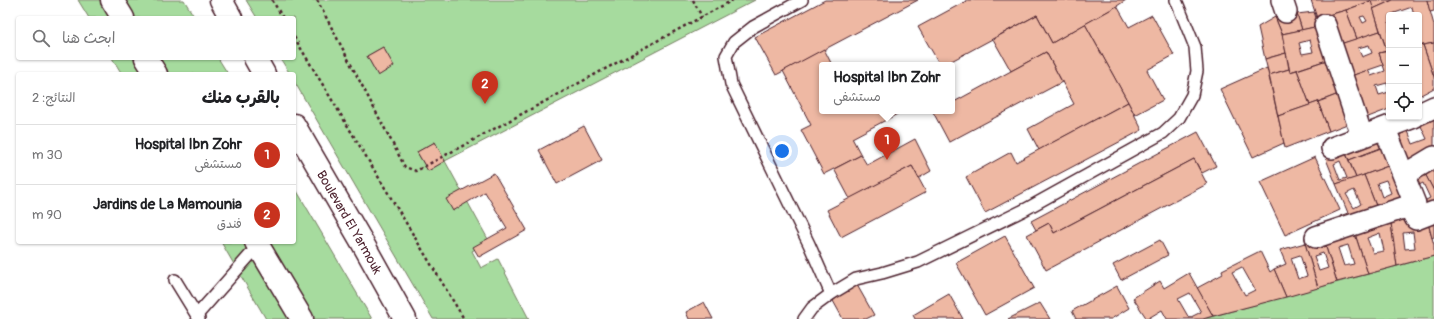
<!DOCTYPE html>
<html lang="ar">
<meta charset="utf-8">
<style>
:root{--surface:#fff;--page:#f2f2f2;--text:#202124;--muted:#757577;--line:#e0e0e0;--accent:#c8321e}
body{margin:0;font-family:Pangolin,"Playpen Sans Arabic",sans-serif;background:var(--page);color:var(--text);direction:rtl}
.controls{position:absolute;right:12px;top:12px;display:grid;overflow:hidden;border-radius:4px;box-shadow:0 1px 3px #0004}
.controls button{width:36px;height:36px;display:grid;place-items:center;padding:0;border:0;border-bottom:1px solid var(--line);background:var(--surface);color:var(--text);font:20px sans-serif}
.you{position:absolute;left:782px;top:151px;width:14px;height:14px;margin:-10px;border:3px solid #fff;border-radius:50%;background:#1a73e8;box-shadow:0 0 0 6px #1a73e833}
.badge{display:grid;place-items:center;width:26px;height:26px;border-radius:50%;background:var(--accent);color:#fff;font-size:13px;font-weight:700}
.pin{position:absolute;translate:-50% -33px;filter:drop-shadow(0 1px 2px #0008)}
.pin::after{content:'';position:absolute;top:21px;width:14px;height:12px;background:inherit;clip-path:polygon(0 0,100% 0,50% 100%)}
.popup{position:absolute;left:819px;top:62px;width:136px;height:52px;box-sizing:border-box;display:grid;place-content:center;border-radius:4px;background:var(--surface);filter:drop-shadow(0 1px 3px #0005);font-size:13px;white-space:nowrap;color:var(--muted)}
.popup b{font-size:15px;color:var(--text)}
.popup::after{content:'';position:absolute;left:50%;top:100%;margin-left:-8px;border:8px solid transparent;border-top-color:var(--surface)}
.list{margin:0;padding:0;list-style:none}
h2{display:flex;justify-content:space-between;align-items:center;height:52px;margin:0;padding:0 16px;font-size:17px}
h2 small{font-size:13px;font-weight:400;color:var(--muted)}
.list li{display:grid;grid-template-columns:26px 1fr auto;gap:12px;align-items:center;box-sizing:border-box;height:60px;padding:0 16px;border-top:1px solid var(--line)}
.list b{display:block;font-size:15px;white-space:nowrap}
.list p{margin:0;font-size:13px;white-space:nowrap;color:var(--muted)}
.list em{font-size:13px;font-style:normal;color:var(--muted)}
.icon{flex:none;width:22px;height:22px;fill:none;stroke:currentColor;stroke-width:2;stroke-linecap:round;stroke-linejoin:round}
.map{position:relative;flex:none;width:1434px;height:319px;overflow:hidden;direction:ltr}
.search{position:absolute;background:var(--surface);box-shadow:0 1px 3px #0004;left:16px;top:16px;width:280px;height:44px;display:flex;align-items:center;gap:10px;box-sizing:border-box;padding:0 14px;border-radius:4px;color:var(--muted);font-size:15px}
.panel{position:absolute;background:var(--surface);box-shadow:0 1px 3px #0004;left:16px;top:72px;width:280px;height:172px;border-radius:4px;direction:rtl}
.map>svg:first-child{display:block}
.green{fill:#a6db9e;stroke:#787d64;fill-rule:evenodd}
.building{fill:#eeb8a3;stroke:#4a1f2b;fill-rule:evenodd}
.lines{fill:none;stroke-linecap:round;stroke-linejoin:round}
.service-casing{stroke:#4a1f2b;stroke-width:14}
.minor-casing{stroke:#4a1f2b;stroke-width:24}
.secondary-casing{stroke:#4a1f2b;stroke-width:25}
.path{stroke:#4a1f2b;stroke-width:2.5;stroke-dasharray:3 3;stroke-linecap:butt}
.service{stroke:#fff;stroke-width:11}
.minor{stroke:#fff;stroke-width:21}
.secondary{stroke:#fff;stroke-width:22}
.labels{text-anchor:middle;stroke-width:4;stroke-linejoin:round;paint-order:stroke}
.street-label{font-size:13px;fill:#4a1f2b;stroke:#fff}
</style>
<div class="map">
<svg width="1434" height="319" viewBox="0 0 1434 319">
<rect width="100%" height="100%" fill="#fff"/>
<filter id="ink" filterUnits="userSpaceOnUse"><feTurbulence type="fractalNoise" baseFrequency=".025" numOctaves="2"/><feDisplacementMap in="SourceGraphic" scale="8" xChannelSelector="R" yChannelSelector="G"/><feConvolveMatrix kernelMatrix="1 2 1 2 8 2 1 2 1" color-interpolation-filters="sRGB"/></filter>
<g filter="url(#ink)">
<g class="green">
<polygon points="78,0 184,0 195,18 89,18"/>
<path d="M246 0H755L445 161 489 241 472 251 481 268 498 259 529 319H433L294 81V74H290L280 58H294V18H257ZM383 47 393 66 378 75 367 56ZM435 142 445 161 428 171 417 152Z"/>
<polygon points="112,58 218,58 228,74 122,74"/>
<polygon points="294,186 372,319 266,319 221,242 294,242"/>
<polygon points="1434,256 1434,319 1203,319"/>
</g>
<g class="building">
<polygon points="825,0 918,0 776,75 755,37"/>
<polygon points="968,0 1126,0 1117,6 1052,43 1037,15 944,65 940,65 918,27"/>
<polygon points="1311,0 1370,0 1371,1 1346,10 1317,18"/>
<polygon points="1370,0 1393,0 1373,9"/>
<polygon points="1393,0 1427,0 1434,25 1434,43 1419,46 1419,15 1414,15 1412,7 1389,15 1389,51 1387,51 1373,9"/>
<polygon points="1427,0 1434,0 1434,11 1430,12"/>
<path d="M1371 1 1380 31 1357 39 1346 10ZM1364 16 1367 21 1363 23 1360 17Z"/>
<polygon points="1117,6 1129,27 1152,15 1174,55 1147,70 1163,100 1135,115 1085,24"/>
<polygon points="1346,10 1357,39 1337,45 1325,16"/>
<polygon points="1314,12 1319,26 1302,30 1297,14"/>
<polygon points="1297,14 1302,30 1282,34 1275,17"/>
<polygon points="1037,15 1052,43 1085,24 1128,102 1039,150 1028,129 1074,104 1046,52 1011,71 993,39"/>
<polygon points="1275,17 1282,34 1286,53 1265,59 1258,27"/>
<path d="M1319 26 1330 59 1290 72 1282 34ZM1310 40 1313 52 1302 54 1299 43Z"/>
<path d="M1380 31 1387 51 1379 53 1383 65 1348 77 1337 45ZM1369 45 1372 53 1362 57 1358 48Z"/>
<polygon points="1434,43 1434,77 1423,45"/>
<polygon points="1423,45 1434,77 1434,88 1419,96 1419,46"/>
<polygon points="383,47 394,66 378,76 367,56"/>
<polygon points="824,49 832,65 822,65 822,111 901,112 852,138 861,155 824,174 801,130 811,125 783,71"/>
<polygon points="1389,51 1389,89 1387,83 1376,86 1379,95 1389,92 1389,109 1363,119 1348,77 1368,70 1371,76 1385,71 1379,53"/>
<polygon points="1046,52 1062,82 949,142 933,112 936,111 952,111 952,103"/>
<polygon points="1286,53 1289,69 1269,75 1265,59"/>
<polygon points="1330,59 1344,92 1310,105 1297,70"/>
<polygon points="1267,68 1284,143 1253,157 1220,89"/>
<polygon points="1289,69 1290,72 1297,70 1310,105 1278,116 1269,75"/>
<polygon points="1344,92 1355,121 1329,131 1318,102"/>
<polygon points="1128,102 1142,130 985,213 966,177 1011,152 1016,162"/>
<polygon points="1318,102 1329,131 1285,148 1278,116"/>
<path d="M1432 115 1434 120V149L1405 171 1396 132ZM1421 126 1427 139 1413 144 1408 131Z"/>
<polygon points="584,126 602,160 557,184 539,150"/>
<polygon points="1198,132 1216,166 1202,173 1194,159 1054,233 1049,223 1036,230 1031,221"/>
<polygon points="1384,136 1389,145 1349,160 1344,149"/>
<polygon points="915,139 931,171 919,178 912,166 850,199 834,169 861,155 867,165"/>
<polygon points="435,142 445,161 428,171 417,152"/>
<polygon points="1389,145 1396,163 1356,178 1349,160"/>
<path d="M1344 149 1356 178 1336 184 1326 159ZM1340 161 1347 178 1340 180 1334 164Z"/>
<polygon points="1315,157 1340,210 1285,235 1260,182"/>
<polygon points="1194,159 1207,184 1046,270 1027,235 1049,223 1054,233"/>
<polygon points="1434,160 1434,191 1422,168"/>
<path d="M1396 163 1411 201 1378 211 1364 175ZM1386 180 1391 193 1382 197 1377 183Z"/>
<polygon points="912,166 926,192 841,237 827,210"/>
<path d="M1422 168 1434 191V209L1417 216 1407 178ZM1423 183 1430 198 1422 202 1415 187Z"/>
<polygon points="494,173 527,230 479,257 473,247 507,228 485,192 453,211 446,199"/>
<path d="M1364 175 1378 211 1343 222 1340 216 1348 213 1336 184ZM1354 190 1361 204 1354 208 1346 194Z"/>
<path d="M1390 216 1397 266 1368 274 1353 228ZM1380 233 1384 251 1373 253 1367 238Z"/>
<path d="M1390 216 1427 219 1434 245V256L1397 266ZM1413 232 1415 248 1405 249 1403 233Z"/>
<polygon points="1434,217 1434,237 1432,238 1427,219"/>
<path d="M1353 228 1368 274 1337 282 1323 238ZM1348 245 1354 264 1344 266 1338 248Z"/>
<polygon points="1005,236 1034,288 985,315 956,263"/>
<path d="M1323 238 1337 282 1318 288 1305 243ZM1323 253 1328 268 1319 271 1314 256Z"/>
<polygon points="1160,240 1168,255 1121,280 1113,265"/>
<path d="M1305 243 1318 288 1286 297 1274 269 1286 264 1280 250ZM1300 255 1307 276 1298 279 1291 258Z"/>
<path d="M1260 251 1270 272 1274 269 1286 297 1213 316 1197 288 1223 274 1222 270ZM1242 267 1255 290 1245 295 1232 272Z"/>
<path d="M1189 273 1213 316 1203 319H1167L1162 310 1147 319 1133 298 1160 281 1164 288ZM1190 293 1201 312 1189 318 1178 299Z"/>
<polygon points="857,285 874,315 866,319 843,319 832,299"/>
<polygon points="1117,286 1129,308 1111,319 1076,319 1072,311"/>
<polygon points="949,294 963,319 915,319 913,315"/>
<polygon points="704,302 713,319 689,319 686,312"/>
<polygon points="1040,303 1050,319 1008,319"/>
</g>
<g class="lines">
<g class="service-casing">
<g id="service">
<polyline points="802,0 753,27 734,42 726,56 731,84 809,244 831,294"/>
<polyline points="175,280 199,319"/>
<polyline points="197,315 258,246"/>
<polyline points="804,319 812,308 831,294 856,279 882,273 918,262 1026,209 1163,133 1179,118 1192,95 1197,71 1195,47 1176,0"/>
</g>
</g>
<g class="minor-casing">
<g id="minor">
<polyline points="1282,0 1286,12"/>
<polyline points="1325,25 1362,136"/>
<polyline points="1419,114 1434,107"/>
<polyline points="1332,148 1414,117"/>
<polyline points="1404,175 1434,157"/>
<polyline points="1409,206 1416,219 1434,212"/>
<polyline points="1316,237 1415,204 1385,129"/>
</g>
</g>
<g class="secondary-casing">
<g id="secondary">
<polyline points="112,0 123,18"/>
<polyline points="221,0 231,18"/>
<polyline points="146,58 156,74"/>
<polyline points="255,58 264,74"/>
<path id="s1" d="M294 125 362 242 405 319"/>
<polyline points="256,242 302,319"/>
</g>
</g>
<g class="path">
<polyline points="272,0 283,18"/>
<polyline points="317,0 405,167 416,171 733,0"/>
<polyline points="693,0 702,17"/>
<polyline points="294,37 464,319"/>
</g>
<use href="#service" class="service"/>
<use href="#minor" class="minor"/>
<use href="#secondary" class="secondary"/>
</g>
</g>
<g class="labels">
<g class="street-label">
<text dy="5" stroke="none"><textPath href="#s1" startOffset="112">Boulevard El Yarmouk</textPath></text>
</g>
</g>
</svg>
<div class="controls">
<button>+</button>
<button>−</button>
<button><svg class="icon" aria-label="locate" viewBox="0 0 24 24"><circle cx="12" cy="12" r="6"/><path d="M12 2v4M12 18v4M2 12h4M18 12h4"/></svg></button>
</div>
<div class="you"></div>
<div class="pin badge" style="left:887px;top:160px">1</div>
<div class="popup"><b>Hospital Ibn Zohr</b>مستشفى</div>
<div class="pin badge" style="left:485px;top:104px">2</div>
<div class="search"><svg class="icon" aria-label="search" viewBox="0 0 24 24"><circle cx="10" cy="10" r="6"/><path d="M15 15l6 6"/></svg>ابحث هنا</div>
<section class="panel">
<h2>بالقرب منك<small>النتائج: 2</small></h2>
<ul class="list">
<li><span class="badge">1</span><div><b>Hospital Ibn Zohr</b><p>مستشفى</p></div><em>30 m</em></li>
<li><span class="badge">2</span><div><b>Jardins de La Mamounia</b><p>فندق</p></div><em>90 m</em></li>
</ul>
</section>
</div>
